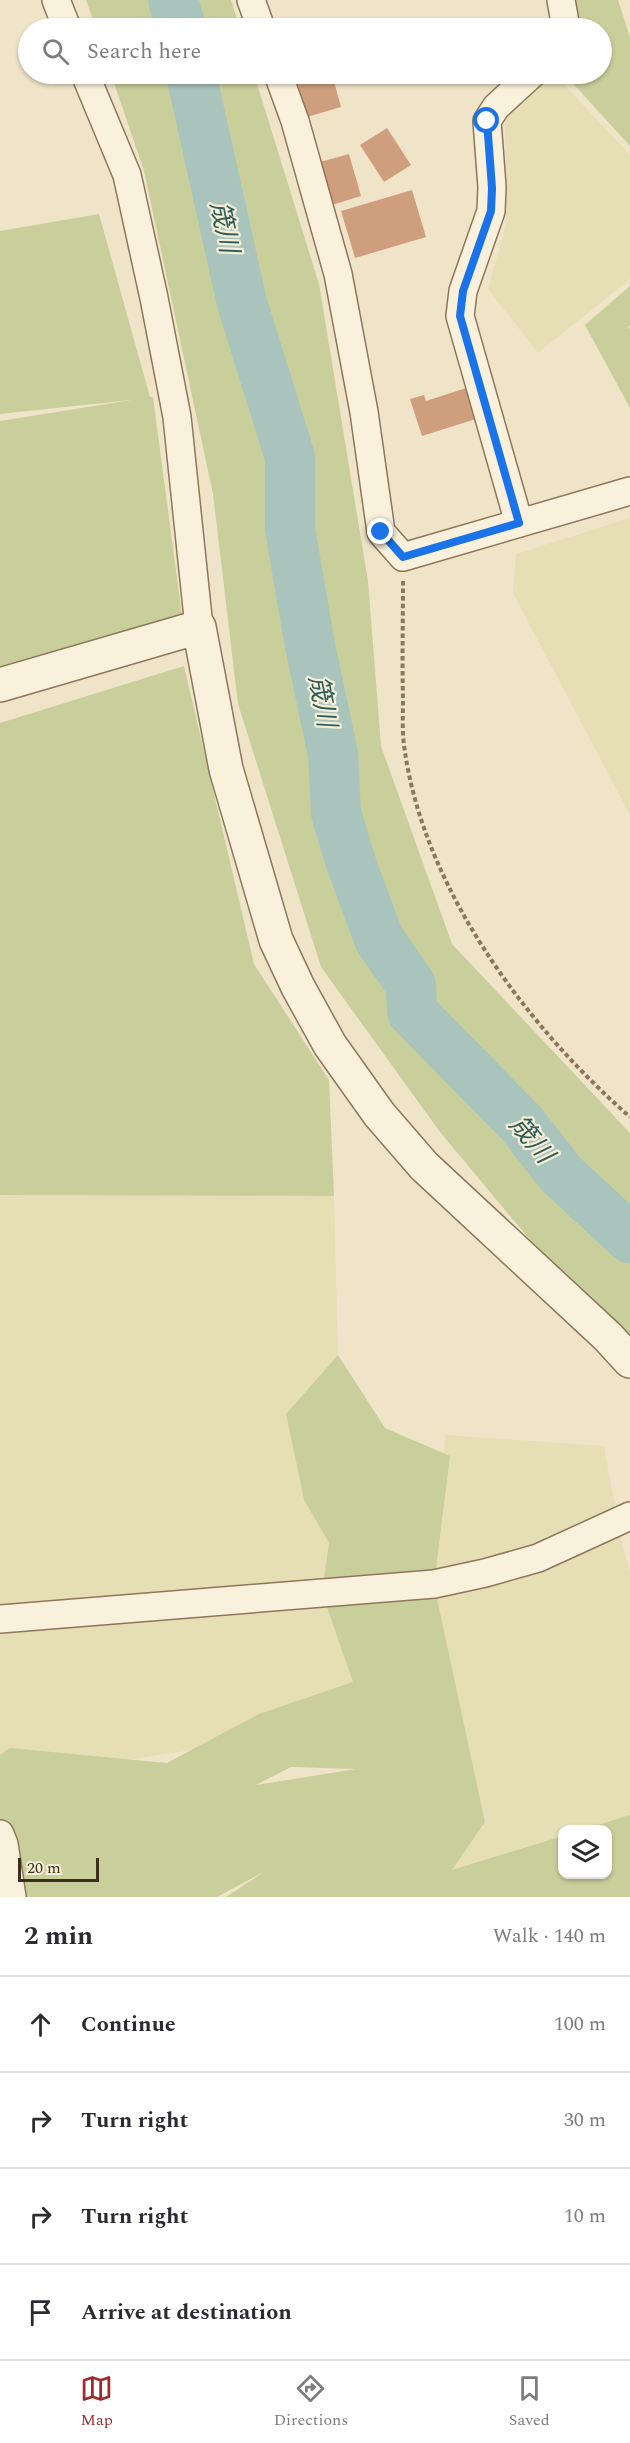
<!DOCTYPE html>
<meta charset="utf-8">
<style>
:root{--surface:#fff;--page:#f7f7f7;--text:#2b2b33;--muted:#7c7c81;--line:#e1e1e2;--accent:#9e2a2b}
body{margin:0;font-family:Spectral,"Noto Sans JP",serif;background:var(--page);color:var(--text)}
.controls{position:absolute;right:18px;bottom:18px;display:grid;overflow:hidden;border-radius:12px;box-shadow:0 2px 4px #0004}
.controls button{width:54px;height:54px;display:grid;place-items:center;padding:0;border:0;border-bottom:2px solid var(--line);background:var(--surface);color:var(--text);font:30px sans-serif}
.scale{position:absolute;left:18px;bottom:15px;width:81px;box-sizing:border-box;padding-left:6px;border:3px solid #3d2e20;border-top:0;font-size:16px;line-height:21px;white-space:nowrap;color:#3d2e20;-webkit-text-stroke:4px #f7eed8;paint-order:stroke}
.stop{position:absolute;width:18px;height:18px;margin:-14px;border:4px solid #1a73e8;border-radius:50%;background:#fff}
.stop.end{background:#1a73e8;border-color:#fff;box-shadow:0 2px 6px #0008}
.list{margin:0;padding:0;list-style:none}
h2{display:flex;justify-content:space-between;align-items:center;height:78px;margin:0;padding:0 24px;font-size:26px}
h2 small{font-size:20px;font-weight:400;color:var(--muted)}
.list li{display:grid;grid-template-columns:39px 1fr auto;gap:18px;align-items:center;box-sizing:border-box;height:96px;padding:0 24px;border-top:2px solid var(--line)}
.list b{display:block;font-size:22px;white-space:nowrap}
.list em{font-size:20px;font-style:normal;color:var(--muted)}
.icon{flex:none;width:33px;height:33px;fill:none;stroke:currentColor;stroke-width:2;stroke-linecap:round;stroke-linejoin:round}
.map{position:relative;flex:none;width:630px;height:1897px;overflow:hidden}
.search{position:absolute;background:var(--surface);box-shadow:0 2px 4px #0004;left:18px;right:18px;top:18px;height:66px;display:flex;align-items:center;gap:15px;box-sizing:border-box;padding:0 21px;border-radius:33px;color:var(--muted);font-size:22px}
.sheet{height:462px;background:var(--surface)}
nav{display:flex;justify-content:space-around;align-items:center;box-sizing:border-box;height:84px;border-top:2px solid var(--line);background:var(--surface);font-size:16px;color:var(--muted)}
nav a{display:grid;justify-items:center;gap:3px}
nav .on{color:var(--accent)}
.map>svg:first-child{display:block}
.farmland{fill:#e6deb5}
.green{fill:#c9cf9b;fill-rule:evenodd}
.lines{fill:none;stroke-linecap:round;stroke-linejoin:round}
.river{stroke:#a9c4bc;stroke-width:50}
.building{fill:#cf9f7d}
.minor-casing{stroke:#8d765c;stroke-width:30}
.tertiary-casing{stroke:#8d765c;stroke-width:36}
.path{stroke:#8d765c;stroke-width:4;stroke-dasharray:4.5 3;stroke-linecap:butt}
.minor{stroke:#faf1dc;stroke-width:27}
.tertiary{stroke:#faf1dc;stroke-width:33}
.route{stroke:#1a73e8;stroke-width:8}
.labels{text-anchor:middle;stroke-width:4.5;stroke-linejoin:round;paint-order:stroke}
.water-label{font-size:26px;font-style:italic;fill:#2f5d5a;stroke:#f7eed8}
</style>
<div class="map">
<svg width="630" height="1897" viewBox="0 0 630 1897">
<rect width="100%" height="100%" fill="#f0e4c8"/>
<g class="farmland">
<polygon points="554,74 630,155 630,279 538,353 488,289 506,225 505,118"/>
<polygon points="630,518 630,815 513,593 516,554"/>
<polygon points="0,1195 334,1196 338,1355 286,1414 304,1500 329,1543 353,1682 192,1750 0,1779"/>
<polygon points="445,1435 604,1446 622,1545 630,1571 630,1815 584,1829 562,1830 562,1836 451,1870 485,1822 434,1584"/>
</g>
<g class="green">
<polygon points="86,0 231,0 240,28 96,28"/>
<polygon points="550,0 618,0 630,37 630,146 567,77 566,74 602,74 602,28 557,28"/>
<polygon points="111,74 254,74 319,284 368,581 381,746 452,944 630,1133 630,1360 440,1132 321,967 238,704 213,494 144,171"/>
<polygon points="99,214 150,397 153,397 183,623 0,669 0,421 131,400 0,414 0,231"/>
<polygon points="630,286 630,325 628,327 630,329 630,408 585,325"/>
<polygon points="184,666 254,964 329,1080 334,1196 0,1195 0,723"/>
<path d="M338 1355 385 1428 450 1456 434 1584 485 1822 452 1870 562 1836V1874H608V1830L584 1829 630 1815V1897H226L264 1872 217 1897H0V1755L10 1748 167 1763 259 1714 353 1682 322 1593 329 1543 304 1500 286 1414ZM291 1767 355 1769H356L256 1785Z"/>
</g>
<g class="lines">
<g class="river">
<polyline points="173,0 181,28"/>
<polyline points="191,74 242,303 290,457 290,529 310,646 333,754 336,813 350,860 379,939 411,985 412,1012 521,1123 561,1174 630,1238"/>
</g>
</g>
<g class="building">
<polygon points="332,74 341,107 307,117 298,84"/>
<polygon points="387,128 411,165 384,182 360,145"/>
<polygon points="349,154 361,196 332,205 320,162"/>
<polygon points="412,190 426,237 355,258 341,211"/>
<polygon points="469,387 479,418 422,436 410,399 424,395 426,401"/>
</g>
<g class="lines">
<g class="minor-casing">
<g id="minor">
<polyline points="56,0 67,28"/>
<polyline points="251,0 261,28"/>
<polyline points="561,0 566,28"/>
<polyline points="85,74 127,175 154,298 177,417 199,627"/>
<polyline points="278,74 295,121 338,274 364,412 381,532 403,557 630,491"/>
<polyline points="519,523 460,316 463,291 491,211 492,187 487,121 496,107 532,74"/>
<polyline points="0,1619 434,1584 485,1573 538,1558 630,1516"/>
<polyline points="0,1834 4,1844 12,1897"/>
</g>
</g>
<g class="tertiary-casing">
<polyline id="tertiary" points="0,685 199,627 226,769 276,940 298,987 330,1045 379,1114 424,1166 608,1337 630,1361"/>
</g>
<path class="path" d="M403 581C403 621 402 660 403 699 403 714 402 730 404 745 422 886 525 1025 630 1117"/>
<use href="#minor" class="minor"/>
<use href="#tertiary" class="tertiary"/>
</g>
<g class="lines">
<polyline class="route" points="381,532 403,557 519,523 460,316 463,291 491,211 492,188 487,121"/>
</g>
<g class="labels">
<g class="water-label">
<text transform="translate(225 227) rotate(78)" y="9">筬川</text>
<text transform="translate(323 701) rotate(79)" y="9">筬川</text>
<text transform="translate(532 1139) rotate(50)" y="9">筬川</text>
</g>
</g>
</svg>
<div class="controls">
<button><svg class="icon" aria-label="layers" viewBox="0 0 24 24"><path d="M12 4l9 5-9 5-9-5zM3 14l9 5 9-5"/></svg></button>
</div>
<div class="scale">20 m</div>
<div class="stop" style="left:487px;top:121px"></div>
<div class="stop end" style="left:381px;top:532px"></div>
<div class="search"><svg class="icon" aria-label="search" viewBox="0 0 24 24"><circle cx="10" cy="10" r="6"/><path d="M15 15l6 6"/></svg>Search here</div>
</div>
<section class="sheet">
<h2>2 min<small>Walk · 140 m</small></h2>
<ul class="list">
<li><svg class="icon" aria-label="ahead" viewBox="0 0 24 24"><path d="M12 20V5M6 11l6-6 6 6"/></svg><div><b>Continue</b></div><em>100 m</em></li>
<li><svg class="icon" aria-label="right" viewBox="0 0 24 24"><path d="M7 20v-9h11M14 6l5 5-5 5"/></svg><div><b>Turn right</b></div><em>30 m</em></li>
<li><svg class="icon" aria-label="right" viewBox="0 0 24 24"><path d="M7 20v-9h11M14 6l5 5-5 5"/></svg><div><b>Turn right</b></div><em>10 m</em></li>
<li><svg class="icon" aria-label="arrive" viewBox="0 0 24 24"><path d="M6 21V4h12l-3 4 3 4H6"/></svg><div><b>Arrive at destination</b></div></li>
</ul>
</section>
<nav>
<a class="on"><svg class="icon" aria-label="map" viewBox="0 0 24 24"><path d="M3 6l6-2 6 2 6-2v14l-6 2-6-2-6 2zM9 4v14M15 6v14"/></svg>Map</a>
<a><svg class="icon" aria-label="directions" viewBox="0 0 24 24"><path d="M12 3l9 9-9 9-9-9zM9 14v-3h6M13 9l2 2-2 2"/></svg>Directions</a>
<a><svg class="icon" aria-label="saved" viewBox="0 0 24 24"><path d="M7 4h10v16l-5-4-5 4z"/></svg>Saved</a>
</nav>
